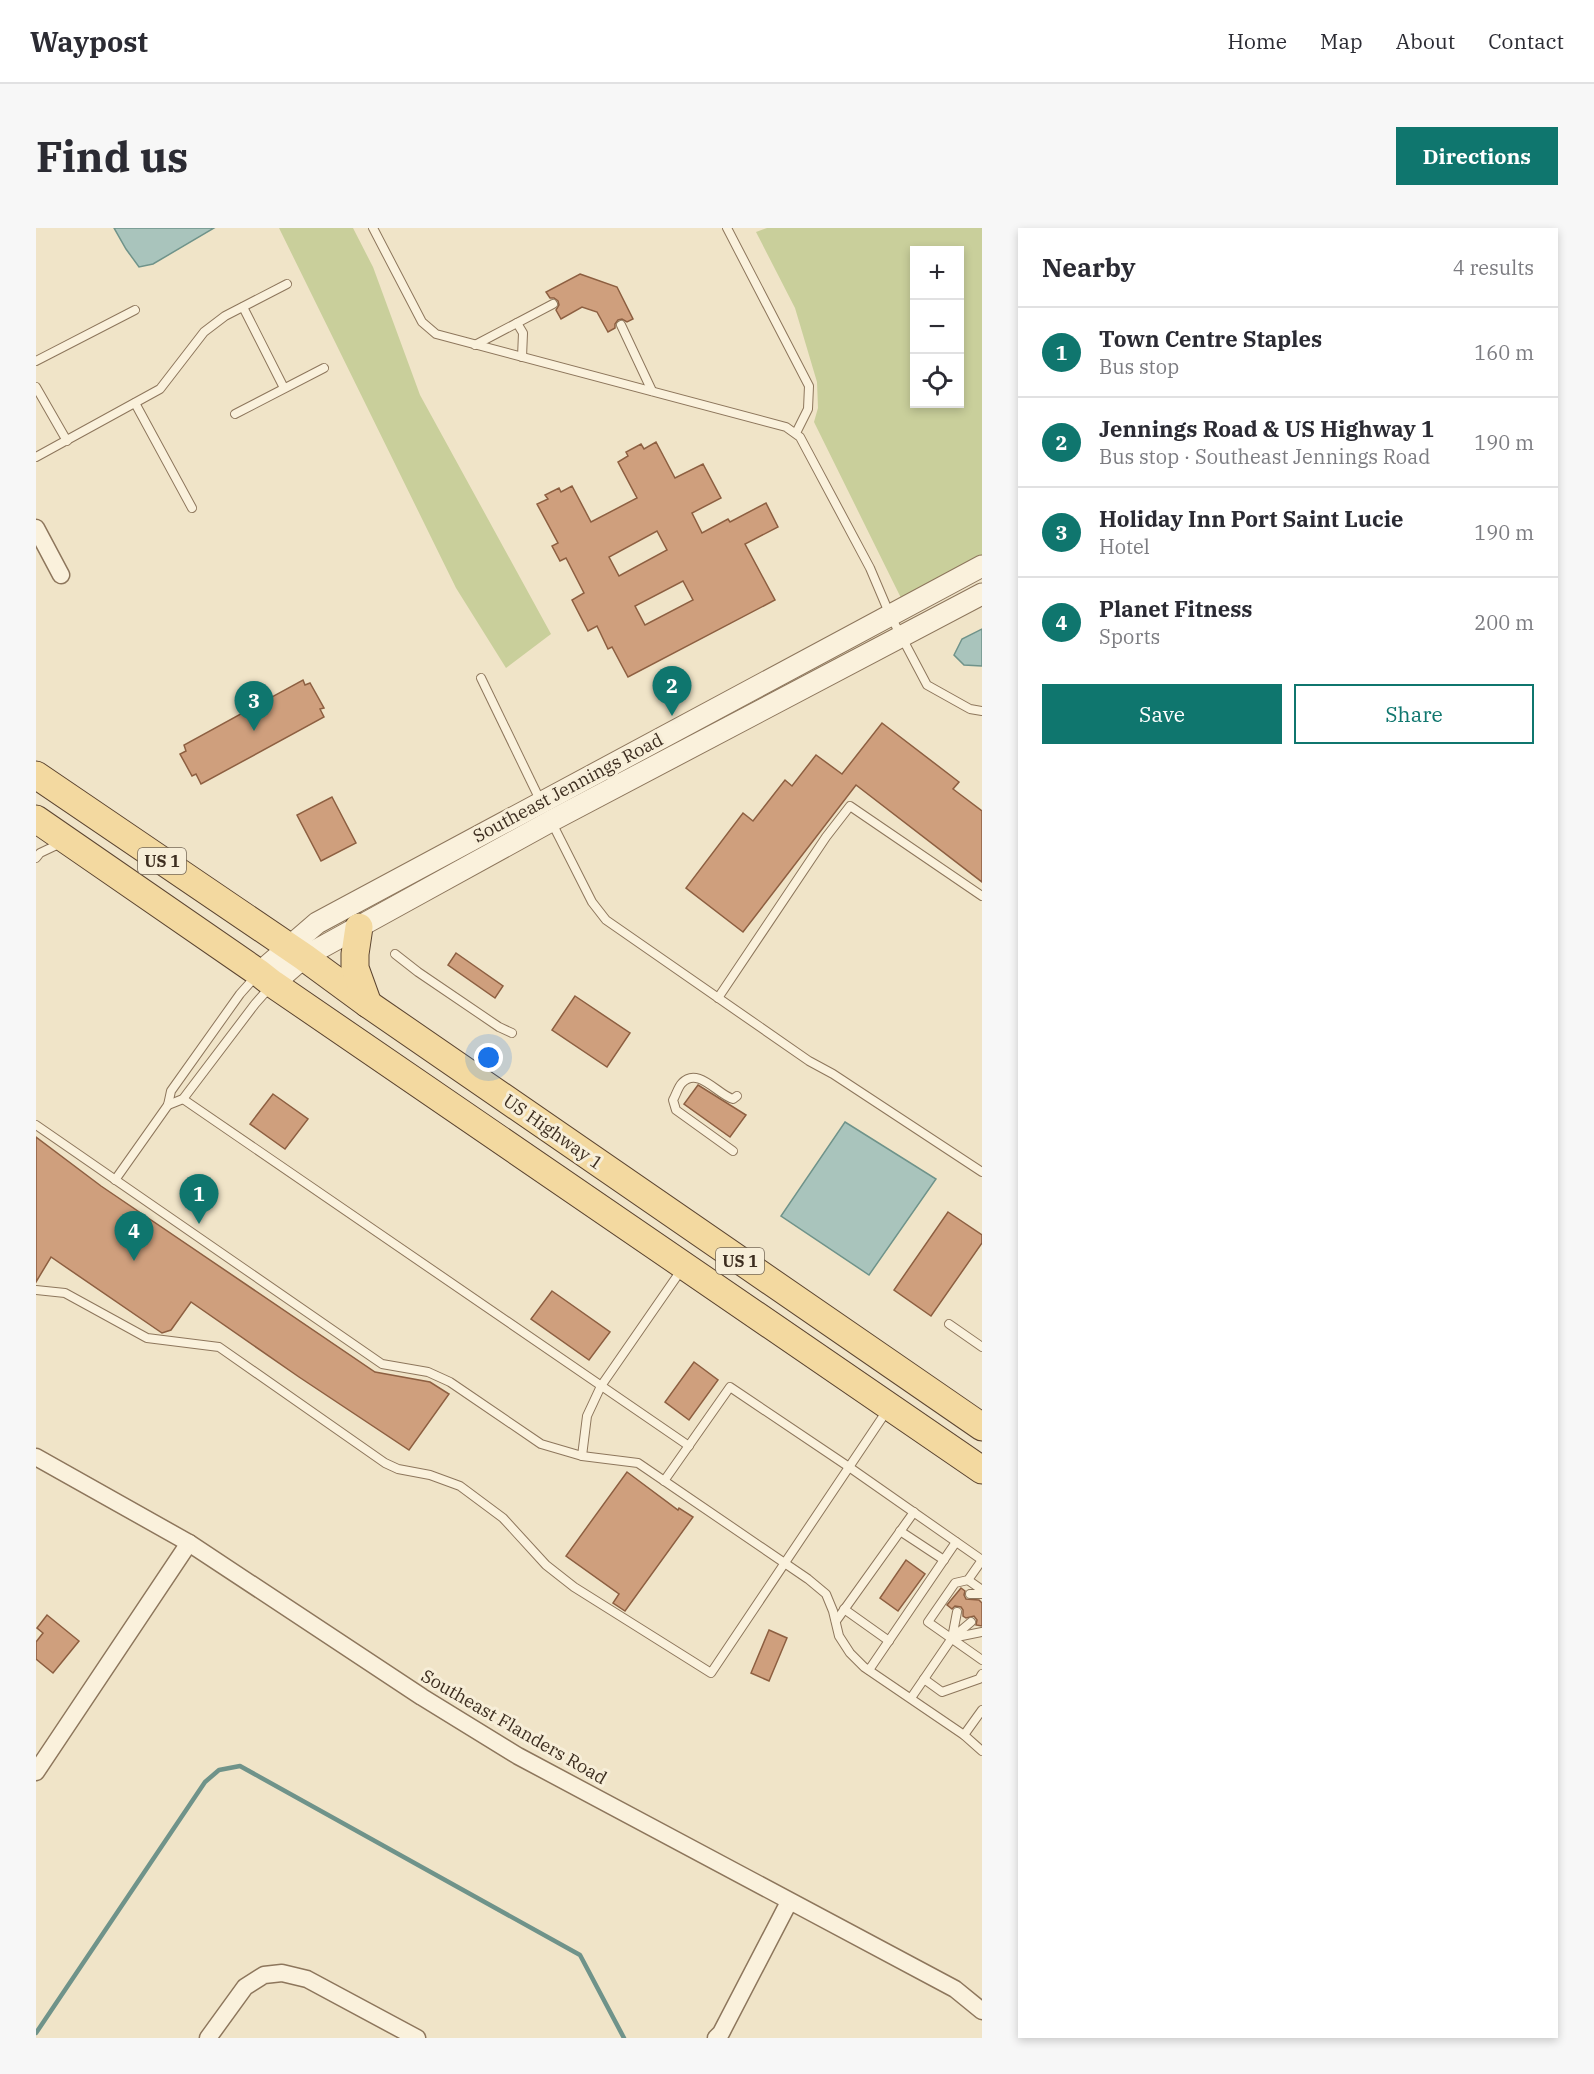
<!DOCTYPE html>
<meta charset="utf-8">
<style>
:root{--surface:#fff;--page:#f7f7f7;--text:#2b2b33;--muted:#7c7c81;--line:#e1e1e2;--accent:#0f766e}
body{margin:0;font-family:"IBM Plex Serif",serif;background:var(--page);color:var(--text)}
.controls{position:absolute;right:18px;top:18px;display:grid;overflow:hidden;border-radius:0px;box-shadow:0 3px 9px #0003}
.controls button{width:54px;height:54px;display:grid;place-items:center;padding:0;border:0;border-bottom:2px solid var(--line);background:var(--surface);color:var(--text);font:30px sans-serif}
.you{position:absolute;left:453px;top:830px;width:21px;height:21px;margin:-15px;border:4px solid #fff;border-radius:50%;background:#1a73e8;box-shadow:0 0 0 9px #1a73e833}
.badge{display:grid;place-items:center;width:39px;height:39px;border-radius:50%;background:var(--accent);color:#fff;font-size:20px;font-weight:700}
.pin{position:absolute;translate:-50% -50px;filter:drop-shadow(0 2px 3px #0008)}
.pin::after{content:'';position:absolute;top:32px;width:21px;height:18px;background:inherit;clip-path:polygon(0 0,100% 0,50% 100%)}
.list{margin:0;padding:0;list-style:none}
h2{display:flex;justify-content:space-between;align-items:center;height:78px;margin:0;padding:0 24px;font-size:26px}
h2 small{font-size:20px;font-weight:400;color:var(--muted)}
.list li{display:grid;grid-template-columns:39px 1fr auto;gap:18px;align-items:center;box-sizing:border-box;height:90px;padding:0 24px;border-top:2px solid var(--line)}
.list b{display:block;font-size:22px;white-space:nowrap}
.list p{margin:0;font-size:20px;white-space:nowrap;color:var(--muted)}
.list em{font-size:20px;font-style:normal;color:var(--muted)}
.actions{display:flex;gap:12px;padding:18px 24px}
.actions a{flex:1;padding:14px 0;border:2px solid var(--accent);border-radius:0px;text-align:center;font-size:21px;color:var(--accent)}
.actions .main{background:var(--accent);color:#fff}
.icon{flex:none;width:33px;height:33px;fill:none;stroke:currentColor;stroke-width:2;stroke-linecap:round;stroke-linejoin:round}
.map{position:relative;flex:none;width:946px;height:1810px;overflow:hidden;border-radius:0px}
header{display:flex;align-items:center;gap:36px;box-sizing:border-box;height:84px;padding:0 30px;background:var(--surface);border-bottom:2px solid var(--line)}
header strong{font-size:28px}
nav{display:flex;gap:33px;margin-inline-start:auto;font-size:21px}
.intro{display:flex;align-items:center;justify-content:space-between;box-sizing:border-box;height:144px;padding:0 36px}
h1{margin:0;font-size:42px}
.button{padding:15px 27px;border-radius:0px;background:var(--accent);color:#fff;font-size:21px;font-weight:700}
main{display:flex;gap:36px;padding:0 36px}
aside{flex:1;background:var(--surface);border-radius:0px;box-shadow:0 3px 9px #0003}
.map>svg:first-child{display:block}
.green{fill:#c9cf9b;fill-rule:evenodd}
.water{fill:#a9c4bc;stroke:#6f938a;stroke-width:1.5}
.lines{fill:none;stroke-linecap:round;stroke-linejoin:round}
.stream{stroke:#6f938a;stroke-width:4.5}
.building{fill:#cf9f7d;stroke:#8d5f41;stroke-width:1.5;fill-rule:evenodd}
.service-casing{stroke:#8d765c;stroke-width:10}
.minor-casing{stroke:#8d765c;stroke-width:19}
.tertiary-casing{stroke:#8d765c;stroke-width:23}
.primary-casing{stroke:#5b4430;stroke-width:29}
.service{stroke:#faf1dc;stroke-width:8}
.minor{stroke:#faf1dc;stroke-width:16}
.tertiary{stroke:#faf1dc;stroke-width:21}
.primary{stroke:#f3d9a0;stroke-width:27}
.labels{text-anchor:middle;stroke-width:6;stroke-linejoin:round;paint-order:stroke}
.shield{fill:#f7eed8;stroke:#756857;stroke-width:1.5}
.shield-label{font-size:16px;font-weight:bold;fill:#3d2e20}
.street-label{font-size:18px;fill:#3d2e20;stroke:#f7eed8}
</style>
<header>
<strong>Waypost</strong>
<nav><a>Home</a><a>Map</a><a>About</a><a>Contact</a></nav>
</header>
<div class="intro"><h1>Find us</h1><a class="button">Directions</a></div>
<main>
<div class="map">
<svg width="946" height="1810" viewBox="0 0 946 1810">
<rect width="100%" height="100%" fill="#f0e4c8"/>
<g class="green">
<polygon points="243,0 317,0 337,39 384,167 515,406 470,440 420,360"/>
<path d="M731 0H946V329L866 372 778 194 782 180 781 154 759 80 720 4ZM879 22H924V176H879Z"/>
</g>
<g class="water">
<polygon points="78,0 178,0 117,36 103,39 90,21"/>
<polygon points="946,401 946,438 928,437 918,427 926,411"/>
<polygon points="809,894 900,951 833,1047 745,988"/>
</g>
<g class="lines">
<polyline class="stream" points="0,1805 169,1554 183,1542 204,1538 544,1727 588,1810"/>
</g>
<g class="building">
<polygon points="544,46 581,59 597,91 591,94 586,91 582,92 579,96 579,100 572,104 561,84 546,79 525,91 520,82 523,77 522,73 518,70 514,70 510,64"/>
<path d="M620 214 639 250 667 236 685 270 656 285 666 305 692 291 694 294 730 275 742 299 709 316 739 372 592 449 576 419 572 421 561 398 552 403 536 372 548 365 530 330 524 333 516 318 522 315 501 276 512 271 509 267 523 260 525 264 536 258 555 294 601 270 582 234 592 228 590 224 605 216 608 221ZM621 303 631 322 583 348 573 329ZM647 353 657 372 609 397 599 378Z"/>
<polygon points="267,452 269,457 274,455 288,480 284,481 288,489 165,556 160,546 156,548 144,526 150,523 148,517"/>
<polygon points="846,495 923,554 917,561 946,583 946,654 820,557 707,704 650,660 707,585 717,593 749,552 756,558 780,527 806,546"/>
<polygon points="296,569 320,615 285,633 261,587"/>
<polygon points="420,725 467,758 459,770 412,737"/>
<polygon points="539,768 594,805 571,839 516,802"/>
<polygon points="662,857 710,887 694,909 648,876"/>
<polygon points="237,866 272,891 249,921 214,896"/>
<polygon points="0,909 65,958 339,1144 394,1154 413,1166 373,1222 263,1149 155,1074 135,1102 126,1105 15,1029 0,1054"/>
<polygon points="912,984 946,1007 946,1015 895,1088 858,1062"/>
<polygon points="516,1063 574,1104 553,1132 495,1091"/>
<polygon points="658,1134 682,1152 653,1192 629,1174"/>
<polygon points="591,1244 642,1282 643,1280 657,1289 589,1383 577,1375 583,1366 530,1328"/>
<polygon points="870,1332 889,1346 862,1383 844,1370"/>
<polygon points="925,1360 929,1363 928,1367 930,1371 943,1372 946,1375 946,1398 940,1397 941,1392 938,1388 930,1390 927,1388 927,1382 925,1379 919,1378 916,1381 911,1377"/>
<polygon points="11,1387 43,1413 17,1445 0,1431 0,1414 7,1405 1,1400"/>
<polygon points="733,1402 751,1410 733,1453 715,1445"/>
</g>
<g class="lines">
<g class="service-casing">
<g id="service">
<polyline points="337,0 386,94 400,106 750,199 764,209 834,340 854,387 891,457 934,481 946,483"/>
<polyline points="691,0 773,158 772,181 760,205"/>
<polyline points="207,79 248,160"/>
<polyline points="481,95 487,105 486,129"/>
<polyline points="585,97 616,163"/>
<polyline points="439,117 517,76"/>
<polyline points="0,133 99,82"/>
<polyline points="0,159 31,213"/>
<polyline points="99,175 156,280"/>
<polyline points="199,186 288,140"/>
<polyline points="0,229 124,161 168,104 189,88 251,56"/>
<polyline points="445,450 505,574"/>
<polyline points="515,593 556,674 570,692 773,833 797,846 946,944"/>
<polyline points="0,630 4,625 25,615"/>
<polyline points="359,726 382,744 463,799 476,805"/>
<polyline points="682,770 790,609 814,578 946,668"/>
<polyline points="147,871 653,1218"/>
<polyline points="132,877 147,871 219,776 234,759"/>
<polyline points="0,897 346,1136 392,1144 414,1154 505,1216 546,1228 602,1235 772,1351 790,1366 797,1383 803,1408 814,1425 828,1439 928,1507 946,1523"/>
<path d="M697 923 640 882 637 872C640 867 642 859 646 855 662 838 682 867 697 871L701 868"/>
<polyline points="79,952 132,877 135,863 204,766 221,747"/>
<polyline points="0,1062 29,1065 111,1110 183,1119 349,1235 362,1241 394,1247 424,1258 467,1290 510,1337 538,1359 675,1445 852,1181"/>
<polyline points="913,1096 946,1119"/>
<polyline points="546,1228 551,1188 565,1158 646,1041"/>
<polyline points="628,1253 694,1159 813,1239 946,1332"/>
<polyline points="864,1303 908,1332"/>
<polyline points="946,1332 932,1352 919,1355 892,1394 946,1432"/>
<polyline points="932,1352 946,1362"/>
<polyline points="934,1366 946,1366"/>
<polyline points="808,1381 853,1413"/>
<polyline points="921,1384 916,1410 935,1394"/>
<polyline points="800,1393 878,1284"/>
<polyline points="833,1442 920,1314"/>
<polyline points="888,1451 906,1464 943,1451 946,1446"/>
<polyline points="875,1470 916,1410 946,1404"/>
<polyline points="928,1507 946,1482"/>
</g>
</g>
<g class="minor-casing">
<g id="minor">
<polyline points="0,300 25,347"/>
<polyline points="0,1229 153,1315 386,1469 482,1528 919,1761 946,1783"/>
<polyline points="0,1544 153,1315"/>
<polyline points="172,1810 209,1759 228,1747 246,1745 271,1751 381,1810"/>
<polyline points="680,1810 685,1805 753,1674"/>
</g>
</g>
<g class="tertiary-casing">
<g id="tertiary">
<polyline points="223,745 281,695 946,338"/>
<polyline points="237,756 268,729 386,664 515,593 946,366"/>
</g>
</g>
<g class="primary-casing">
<g id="primary">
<polyline points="0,547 268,729 332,776 946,1199"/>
<polyline points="0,591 223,745 237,756 946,1242"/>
<polyline points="323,699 319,726 319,740 332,776"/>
</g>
</g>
<use href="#service" class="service"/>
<use href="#minor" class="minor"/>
<use href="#tertiary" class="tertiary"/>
<use href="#primary" class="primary"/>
</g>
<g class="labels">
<g class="shield">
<rect x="102" y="620" width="48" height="26" rx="4.5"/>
<rect x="680" y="1020" width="48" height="26" rx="4.5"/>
</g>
<g class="shield-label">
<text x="126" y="639">US 1</text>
<text x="704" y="1039">US 1</text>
</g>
<g class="street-label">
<text transform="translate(532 560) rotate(-28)" y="6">Southeast Jennings Road</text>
<text transform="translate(517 904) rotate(35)" y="6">US Highway 1</text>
<text transform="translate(478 1499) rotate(30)" y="6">Southeast Flanders Road</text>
</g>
</g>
</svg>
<div class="controls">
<button>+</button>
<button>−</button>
<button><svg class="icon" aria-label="locate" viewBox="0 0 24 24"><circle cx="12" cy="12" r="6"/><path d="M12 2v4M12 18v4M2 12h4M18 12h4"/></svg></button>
</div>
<div class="you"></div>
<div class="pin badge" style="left:163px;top:996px">1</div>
<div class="pin badge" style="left:636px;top:488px">2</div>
<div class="pin badge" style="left:218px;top:503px">3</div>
<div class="pin badge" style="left:98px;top:1033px">4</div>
</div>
<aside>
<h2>Nearby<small>4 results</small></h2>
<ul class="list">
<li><span class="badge">1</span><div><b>Town Centre Staples</b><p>Bus stop</p></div><em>160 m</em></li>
<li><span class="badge">2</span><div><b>Jennings Road &amp; US Highway 1</b><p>Bus stop · Southeast Jennings Road</p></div><em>190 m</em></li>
<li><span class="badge">3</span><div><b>Holiday Inn Port Saint Lucie</b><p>Hotel</p></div><em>190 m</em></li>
<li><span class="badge">4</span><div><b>Planet Fitness</b><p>Sports</p></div><em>200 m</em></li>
</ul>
<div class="actions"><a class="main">Save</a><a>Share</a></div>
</aside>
</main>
